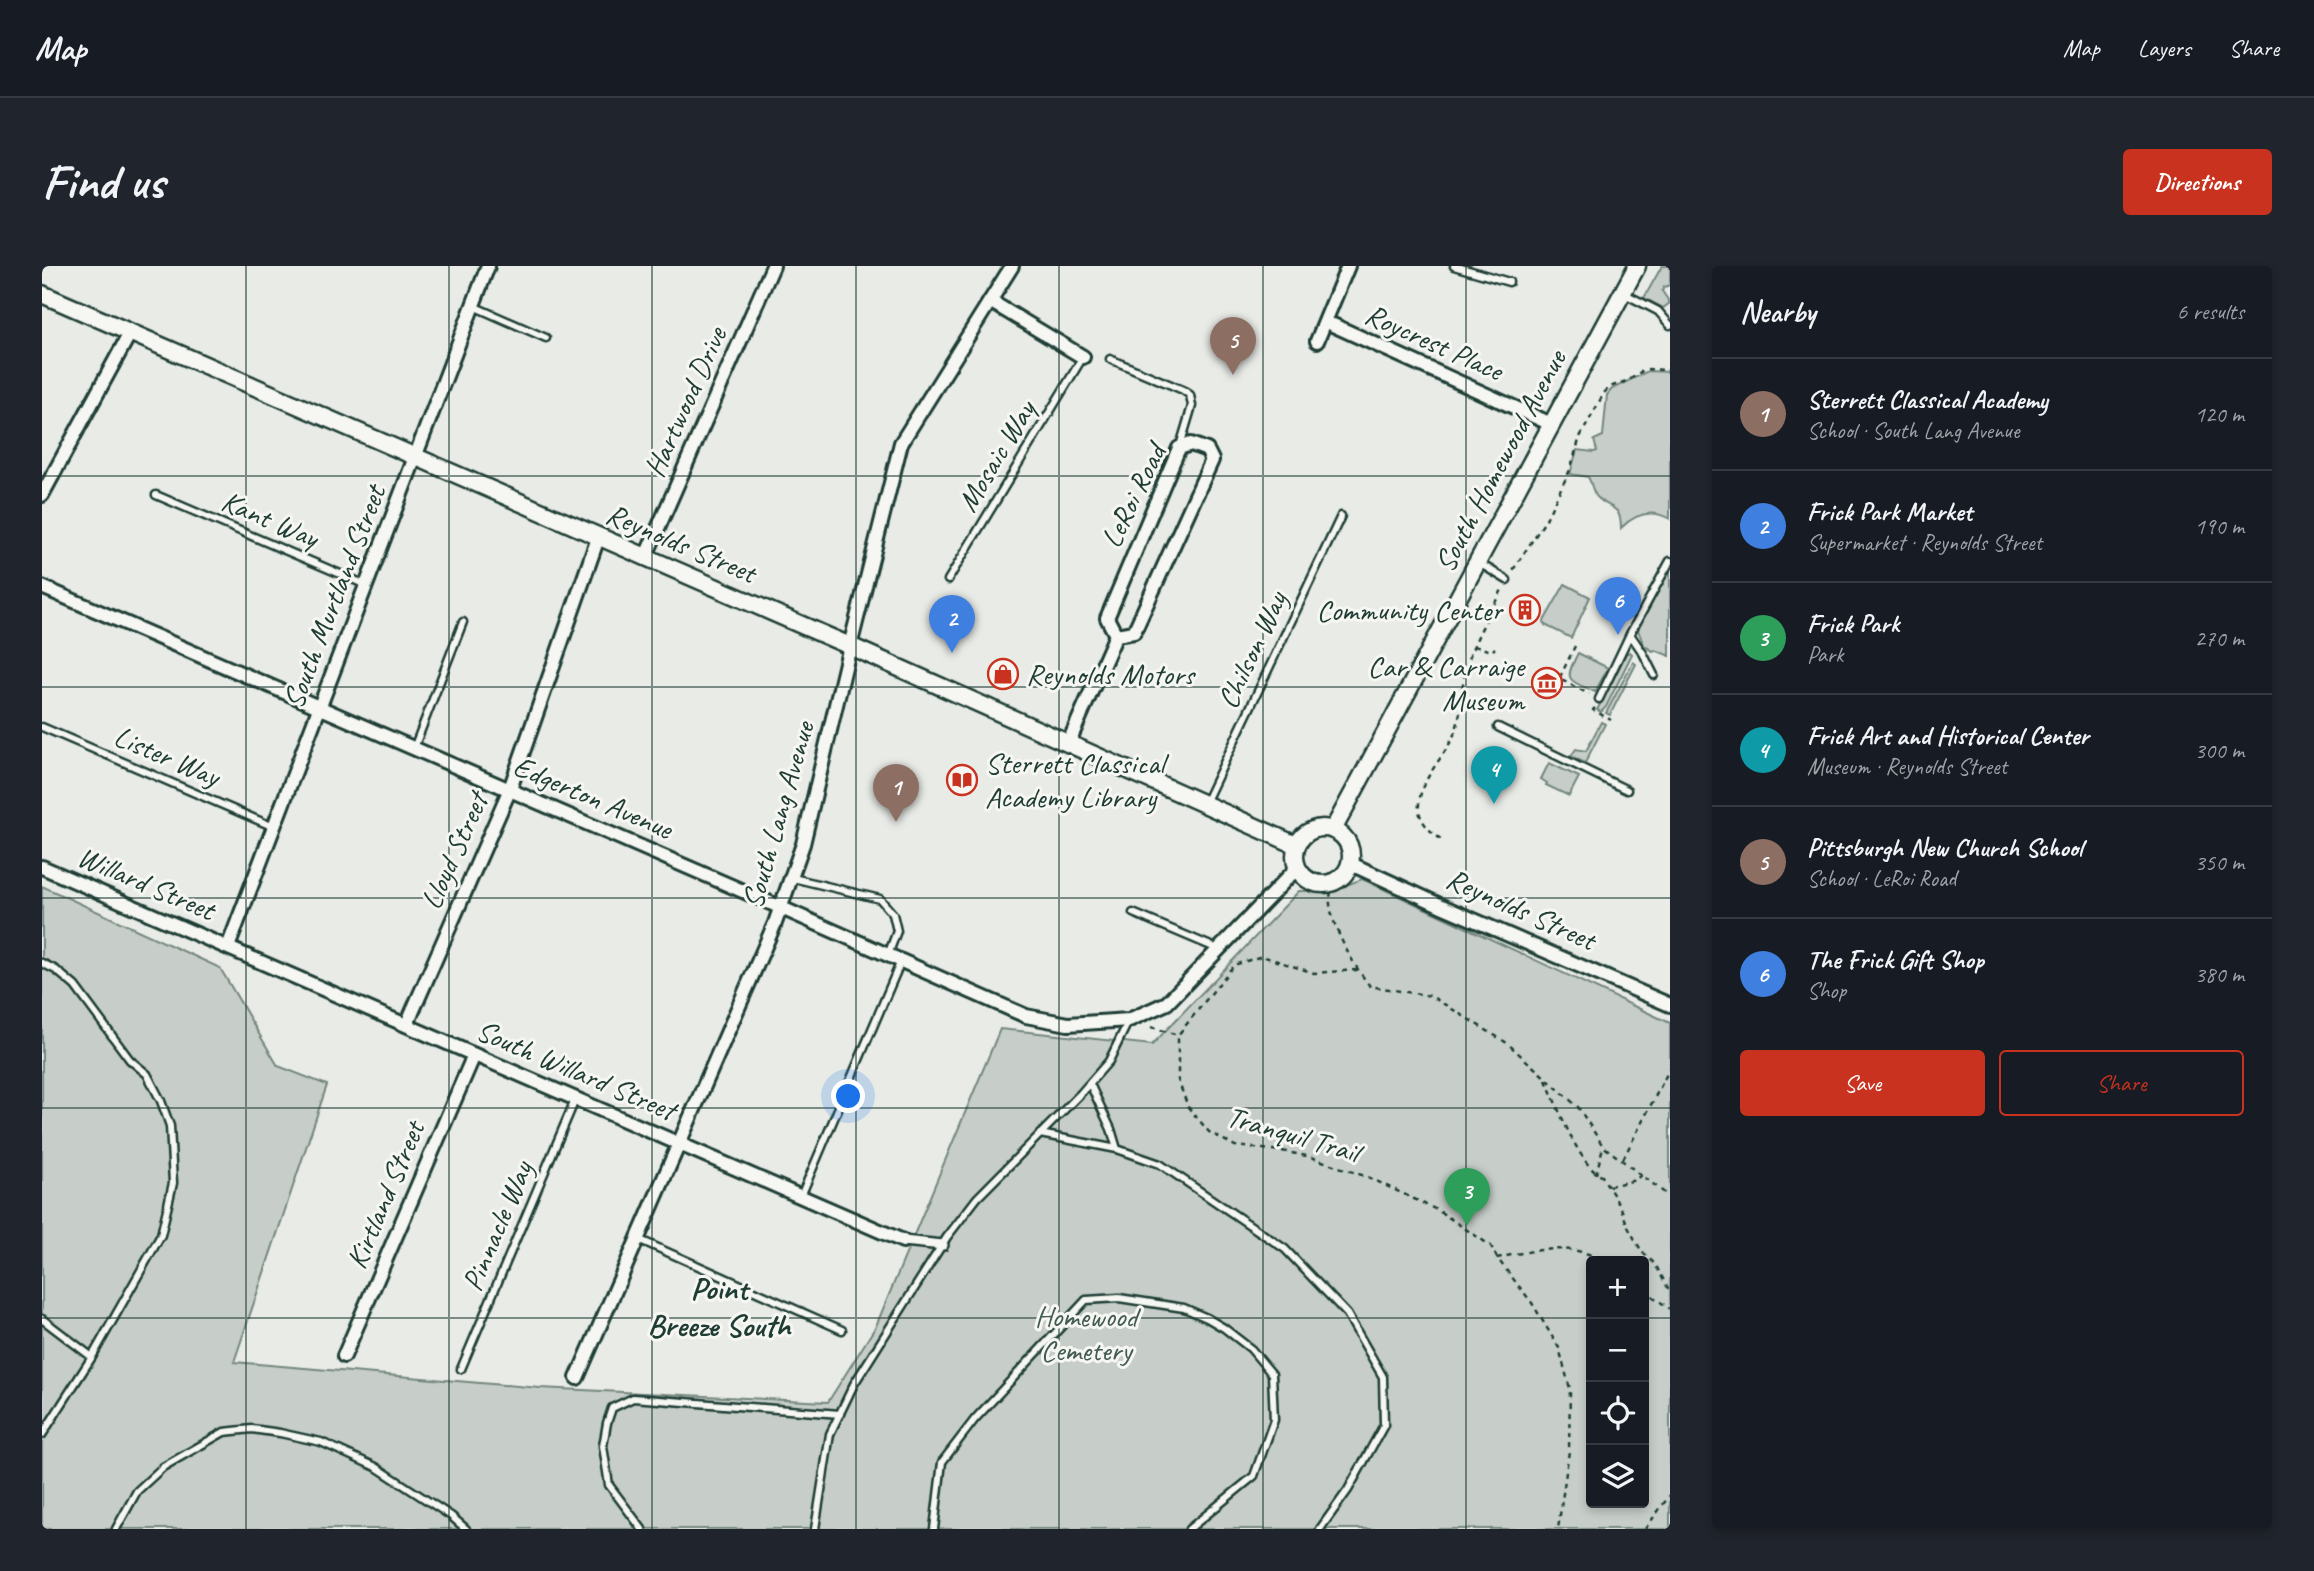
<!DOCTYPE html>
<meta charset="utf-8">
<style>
:root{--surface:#171b24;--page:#20242c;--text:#f1f3f6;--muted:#9ea1a6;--line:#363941;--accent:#c8321e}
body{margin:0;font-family:Caveat,sans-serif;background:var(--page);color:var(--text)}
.controls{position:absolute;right:21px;bottom:21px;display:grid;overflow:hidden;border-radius:7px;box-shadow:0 4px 10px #0003}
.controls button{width:63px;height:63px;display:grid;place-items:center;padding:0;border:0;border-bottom:2px solid var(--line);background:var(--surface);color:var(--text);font:35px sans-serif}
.you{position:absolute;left:807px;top:831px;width:24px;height:24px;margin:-18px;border:5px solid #fff;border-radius:50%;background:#1a73e8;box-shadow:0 0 0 10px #1a73e833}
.badge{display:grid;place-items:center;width:46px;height:46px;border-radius:50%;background:var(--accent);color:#fff;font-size:23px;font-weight:700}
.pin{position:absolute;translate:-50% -58px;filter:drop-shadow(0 2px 4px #0008)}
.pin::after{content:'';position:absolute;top:37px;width:24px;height:21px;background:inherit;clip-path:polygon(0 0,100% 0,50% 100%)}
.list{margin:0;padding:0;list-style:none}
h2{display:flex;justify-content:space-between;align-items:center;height:91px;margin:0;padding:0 28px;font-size:30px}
h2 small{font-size:23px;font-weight:400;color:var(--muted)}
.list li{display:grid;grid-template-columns:46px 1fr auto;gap:21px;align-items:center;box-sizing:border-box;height:112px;padding:0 28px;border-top:2px solid var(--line)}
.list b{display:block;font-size:26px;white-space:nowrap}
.list p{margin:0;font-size:23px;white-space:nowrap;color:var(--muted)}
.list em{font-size:23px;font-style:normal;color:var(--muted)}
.actions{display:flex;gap:14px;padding:21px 28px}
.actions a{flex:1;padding:16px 0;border:2px solid var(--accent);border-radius:7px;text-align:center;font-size:24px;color:var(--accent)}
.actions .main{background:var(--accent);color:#fff}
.icon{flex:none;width:38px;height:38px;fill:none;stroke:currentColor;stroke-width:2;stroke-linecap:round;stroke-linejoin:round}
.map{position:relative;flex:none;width:1628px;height:1263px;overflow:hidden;border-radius:7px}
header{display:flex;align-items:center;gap:42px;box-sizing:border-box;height:98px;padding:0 35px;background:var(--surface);border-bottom:2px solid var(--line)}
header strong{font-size:33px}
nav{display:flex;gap:38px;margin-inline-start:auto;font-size:24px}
.intro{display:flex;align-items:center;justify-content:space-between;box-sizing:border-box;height:168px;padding:0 42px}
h1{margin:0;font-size:49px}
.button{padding:18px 32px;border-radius:7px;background:var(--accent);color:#fff;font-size:24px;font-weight:700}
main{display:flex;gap:42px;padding:0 42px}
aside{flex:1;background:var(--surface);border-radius:7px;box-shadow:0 4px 10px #0003}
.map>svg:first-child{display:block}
.green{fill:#c7cec9;stroke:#73867e;stroke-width:2;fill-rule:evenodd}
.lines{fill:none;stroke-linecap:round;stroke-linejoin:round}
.service-casing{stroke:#1f3d34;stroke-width:11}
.pedestrian-casing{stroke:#1f3d34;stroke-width:14}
.minor-casing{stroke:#1f3d34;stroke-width:18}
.tertiary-casing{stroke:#1f3d34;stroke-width:21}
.path{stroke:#1f3d34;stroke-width:2.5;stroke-dasharray:5 5;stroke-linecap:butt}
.service{stroke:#f6f6f2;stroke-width:6}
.pedestrian{stroke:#f6f6f2;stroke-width:9}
.minor{stroke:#f6f6f2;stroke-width:12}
.tertiary{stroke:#f6f6f2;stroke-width:16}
.grid{fill:none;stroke:#1f3d34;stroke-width:2;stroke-opacity:0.55}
.labels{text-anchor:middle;stroke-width:6;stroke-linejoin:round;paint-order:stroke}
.street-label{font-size:30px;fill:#1f3d34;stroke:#f6f6f2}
.poi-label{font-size:30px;fill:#1f3d34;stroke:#f6f6f2;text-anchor:end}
.park-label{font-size:30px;fill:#415a52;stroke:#f6f6f2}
.neighbourhood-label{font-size:32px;font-weight:bold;fill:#1f3d34;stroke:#f6f6f2}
</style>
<header>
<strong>Map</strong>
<nav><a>Map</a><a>Layers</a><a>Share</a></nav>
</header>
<div class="intro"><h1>Find us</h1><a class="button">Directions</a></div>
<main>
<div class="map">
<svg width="1628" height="1263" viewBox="0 0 1628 1263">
<rect width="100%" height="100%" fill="#e9ebe7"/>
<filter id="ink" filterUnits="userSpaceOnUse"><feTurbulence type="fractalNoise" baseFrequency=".0143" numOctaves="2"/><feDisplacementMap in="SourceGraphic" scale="14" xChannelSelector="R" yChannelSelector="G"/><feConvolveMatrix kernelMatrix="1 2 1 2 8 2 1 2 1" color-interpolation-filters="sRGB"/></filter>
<g filter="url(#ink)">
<g class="green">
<polygon points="1620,0 1628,0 1628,19 1622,21 1620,25 1628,37 1621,42 1602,32"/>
<path d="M1606 105 1628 106V253C1610 243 1593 248 1579 262 1579 238 1568 244 1556 232 1550 227 1550 217 1546 211L1528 208 1535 184 1552 186 1555 185 1552 174 1561 170 1565 129 1570 123Z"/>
<polygon points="1628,301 1628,390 1613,384 1611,385 1602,379 1596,364"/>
<polygon points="1523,318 1548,331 1529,372 1503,359 1502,355"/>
<polygon points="1588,386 1590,388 1564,441 1559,446 1555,444 1585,387"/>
<path d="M1536 387 1566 402 1553 426C1526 413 1521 416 1536 387Z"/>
<polygon points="1591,396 1594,398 1568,449 1564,447"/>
<polygon points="1559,456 1563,458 1543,497 1529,490 1534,483 1544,485"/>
<polygon points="1507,497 1537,511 1527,530 1504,519 1505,517 1499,513"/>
<path d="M1320 613 1628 757V1263H0V620L178 702 236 800 285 819 192 1096 498 1122 786 1136 834 1060 958 763 1110 779 1257 625H1289ZM1549 995H1602V1237H1549Z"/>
</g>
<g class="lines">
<g class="service-casing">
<g id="service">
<polyline points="1412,0 1467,16"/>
<polyline points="1581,27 1616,45 1628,59"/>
<polyline points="431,40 504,72"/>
<polyline points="1068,93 1141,124 1148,129 1150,140 1138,180"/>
<polyline points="114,229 324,319"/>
<polyline points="1437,297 1465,314"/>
<polyline points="906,314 1041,91"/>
<polyline points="1588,368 1601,387 1612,409"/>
<polyline points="1557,433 1588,368 1628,295"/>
<polyline points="0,461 232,561"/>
<polyline points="1456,461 1585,524"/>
<polyline points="372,482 421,356"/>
<polyline points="1163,537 1299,250"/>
<polyline points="751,612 838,633 851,648 855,665 846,689"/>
<polyline points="1091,647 1176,683"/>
<polyline points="0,697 14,704 33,720 88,794 105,808 119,835 128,860 131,917 119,969 50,1091 0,1169"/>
<polyline points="1048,818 1069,863 1075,883 1118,898 1243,983 1305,1048 1341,1111 1342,1159 1306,1224 1278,1263"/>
<polyline points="998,868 1075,883"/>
<polyline points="759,930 859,695"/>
<polyline points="596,973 800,1064"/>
<polyline points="0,1053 50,1091"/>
<polyline points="419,1103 533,834"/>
<polyline points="74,1263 95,1225 121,1201 182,1166 210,1163 238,1167 279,1176 334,1201 409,1250 424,1263"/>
<polyline points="600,1263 567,1219 561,1180 565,1157 570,1142 591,1132 798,1148"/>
<polyline points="773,1263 788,1168 812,1118 905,971 935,932 1039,827 1067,795 1087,754"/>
<polyline points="892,1263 900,1196 933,1153 1044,1034 1077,1032 1142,1042 1165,1052 1182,1062 1209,1083 1230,1108 1232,1154 1212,1210 1147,1263"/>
</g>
</g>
<g class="pedestrian-casing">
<polyline id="pedestrian" points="861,975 901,979"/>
</g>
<g class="minor-casing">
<g id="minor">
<polyline points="948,35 1041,91"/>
<polyline points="1291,59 1509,158"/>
<polyline points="1275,75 1306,0"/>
<polyline points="0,229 88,67"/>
<polyline points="603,292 731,0"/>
<polyline points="0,321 726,636 984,750 1026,758 1087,754 1125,737 1255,602"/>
<polyline points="1026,478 1074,369 1092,366 1170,194 1165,184 1149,178 1137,182 1065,352 1074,369"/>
<polyline points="1307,597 1402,641 1628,739"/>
<polyline points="0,601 861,975"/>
<polyline points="186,681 446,0"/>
<polyline points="365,758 468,523 556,272"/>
<polyline points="302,1090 432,789"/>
<polyline points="535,1112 733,657 761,578 808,380 859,177 970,0"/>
</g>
</g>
<g class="tertiary-casing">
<g id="tertiary">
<polyline points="0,28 808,380 1254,579"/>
<circle cx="1281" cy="590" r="28"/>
<polyline points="1291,564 1595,0"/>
</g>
</g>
<g class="path">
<polyline points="1471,304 1503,255 1528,204 1538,171 1562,127 1568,121 1587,114 1603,103 1628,104"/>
<polyline points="1432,380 1450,385 1453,382"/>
<polyline points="1533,380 1517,413 1547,428"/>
<polyline points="1553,442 1551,444 1569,454"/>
<path d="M1399 573C1388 566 1375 553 1377 538 1379 509 1408 487 1415 460 1420 443 1419 424 1423 406 1430 377 1447 348 1461 322"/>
<path d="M1291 616C1290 623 1287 631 1288 638 1290 662 1313 702 1328 720L1389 730 1465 777 1536 841 1561 880 1628 931"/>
<polyline points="1412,620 1418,607"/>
<polyline points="1315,704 1272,707 1220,690 1192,699 1136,769 1136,814 1146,841 1167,866 1193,880 1240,885 1269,891 1328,912 1397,945 1449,980 1455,992 1490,1037 1517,1082 1528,1123 1527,1185 1516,1263"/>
<polyline points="1109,761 1136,769"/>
<path d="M1504 814C1513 835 1539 904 1560 910L1579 942 1586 961 1600 986 1613 998 1628 1026"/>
<polyline points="1581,893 1628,802"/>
<polyline points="1554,908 1561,881"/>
<polyline points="1567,920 1590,915 1600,909"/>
<path d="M1455 992C1488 985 1530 975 1560 995"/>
<polyline points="1602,1024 1628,1043"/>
<polyline points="1603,1263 1628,1229"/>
</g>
<use href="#service" class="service"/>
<use href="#pedestrian" class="pedestrian"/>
<use href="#minor" class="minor"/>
<use href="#tertiary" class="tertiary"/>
</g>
</g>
<path class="grid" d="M204 0V1263M407 0V1263M610 0V1263M814 0V1263M1017 0V1263M1221 0V1263M1424 0V1263M0 210H1628M0 421H1628M0 632H1628M0 842H1628M0 1052H1549M1602 1052H1628"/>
<defs>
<g id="building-ring" transform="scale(1.575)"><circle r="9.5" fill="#f6f6f2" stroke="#c8321e" stroke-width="1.5"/><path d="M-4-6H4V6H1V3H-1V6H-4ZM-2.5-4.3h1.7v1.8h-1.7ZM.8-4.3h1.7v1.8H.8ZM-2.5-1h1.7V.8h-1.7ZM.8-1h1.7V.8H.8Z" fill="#c8321e"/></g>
<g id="shop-ring" transform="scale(1.575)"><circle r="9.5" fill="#f6f6f2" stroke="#c8321e" stroke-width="1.5"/><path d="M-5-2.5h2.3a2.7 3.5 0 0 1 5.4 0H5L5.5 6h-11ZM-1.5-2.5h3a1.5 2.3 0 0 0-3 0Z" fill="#c8321e"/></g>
<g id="museum-ring" transform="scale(1.575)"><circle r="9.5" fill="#f6f6f2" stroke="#c8321e" stroke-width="1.5"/><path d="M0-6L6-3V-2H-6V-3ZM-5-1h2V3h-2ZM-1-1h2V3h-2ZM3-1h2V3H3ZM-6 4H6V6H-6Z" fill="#c8321e"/></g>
<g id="library-ring" transform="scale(1.575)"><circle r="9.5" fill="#f6f6f2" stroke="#c8321e" stroke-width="1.5"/><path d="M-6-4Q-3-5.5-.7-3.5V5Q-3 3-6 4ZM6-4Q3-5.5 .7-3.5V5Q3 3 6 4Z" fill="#c8321e"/></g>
</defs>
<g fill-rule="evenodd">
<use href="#building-ring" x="1483" y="344"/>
<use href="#shop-ring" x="961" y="408"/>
<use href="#museum-ring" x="1505" y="417"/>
<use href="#library-ring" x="920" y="514"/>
</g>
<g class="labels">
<g class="street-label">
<text transform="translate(1392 76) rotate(24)" y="10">Roycrest Place</text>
<text transform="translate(643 136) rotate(-66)" y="10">Hartwood Drive</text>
<text transform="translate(954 190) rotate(-59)" y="10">Mosaic Way</text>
<text transform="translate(1458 195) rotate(-62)" y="10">South Homewood Avenue</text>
<text transform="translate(1091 230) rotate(-64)" y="10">LeRoi Road</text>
<text transform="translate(228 253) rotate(23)" y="10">Kant Way</text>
<text transform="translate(639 277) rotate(23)" y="10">Reynolds Street</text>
<text transform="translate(292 331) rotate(-69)" y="10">South Murtland Street</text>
<text transform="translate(1210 384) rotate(-65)" y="10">Chilson Way</text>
<text transform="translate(125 490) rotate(23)" y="10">Lister Way</text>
<text transform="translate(551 531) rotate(23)" y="10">Edgerton Avenue</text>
<text transform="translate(736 549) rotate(-74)" y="10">South Lang Avenue</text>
<text transform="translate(412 585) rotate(-66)" y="10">Lloyd Street</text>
<text transform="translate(104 617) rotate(23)" y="10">Willard Street</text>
<text transform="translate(1479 643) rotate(24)" y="10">Reynolds Street</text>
<text transform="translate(534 804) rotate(23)" y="10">South Willard Street</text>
<text transform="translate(1251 868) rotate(16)" y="10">Tranquil Trail</text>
<text transform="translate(343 929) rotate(-67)" y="10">Kirtland Street</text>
<text transform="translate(455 960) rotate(-67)" y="10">Pinnacle Way</text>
</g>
<g class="poi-label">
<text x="1460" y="354">Community Center</text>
<text x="1482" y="410">Car &amp; Carraige<tspan x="1482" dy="34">Museum</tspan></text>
<text x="984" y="418" text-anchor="start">Reynolds Motors</text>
<text x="943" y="507" text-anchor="start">Sterrett Classical<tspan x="943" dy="34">Academy Library</tspan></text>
</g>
<g class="park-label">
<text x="1044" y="1060">Homewood<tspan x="1044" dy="34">Cemetery</tspan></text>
</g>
<g class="neighbourhood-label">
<text x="677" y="1033">Point<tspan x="677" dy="37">Breeze South</tspan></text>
</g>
</g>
</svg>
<div class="controls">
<button>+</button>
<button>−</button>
<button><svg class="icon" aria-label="locate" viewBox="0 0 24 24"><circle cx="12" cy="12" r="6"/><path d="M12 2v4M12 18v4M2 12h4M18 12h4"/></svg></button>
<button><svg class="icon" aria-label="layers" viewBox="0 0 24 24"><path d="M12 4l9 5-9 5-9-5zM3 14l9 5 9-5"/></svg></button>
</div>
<div class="you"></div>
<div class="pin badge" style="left:854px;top:556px;background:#8d6e63">1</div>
<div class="pin badge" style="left:910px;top:387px;background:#3f7fe0">2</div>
<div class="pin badge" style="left:1425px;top:960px;background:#2e9e5b">3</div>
<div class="pin badge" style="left:1452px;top:538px;background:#0f9aa8">4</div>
<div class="pin badge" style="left:1191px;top:109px;background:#8d6e63">5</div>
<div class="pin badge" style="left:1576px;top:369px;background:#3f7fe0">6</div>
</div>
<aside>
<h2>Nearby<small>6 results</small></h2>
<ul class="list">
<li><span class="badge" style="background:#8d6e63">1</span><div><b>Sterrett Classical Academy</b><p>School · South Lang Avenue</p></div><em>120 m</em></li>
<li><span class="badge" style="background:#3f7fe0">2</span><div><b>Frick Park Market</b><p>Supermarket · Reynolds Street</p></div><em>190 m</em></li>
<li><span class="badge" style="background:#2e9e5b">3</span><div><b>Frick Park</b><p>Park</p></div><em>270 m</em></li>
<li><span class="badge" style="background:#0f9aa8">4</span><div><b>Frick Art and Historical Center</b><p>Museum · Reynolds Street</p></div><em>300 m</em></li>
<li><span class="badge" style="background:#8d6e63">5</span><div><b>Pittsburgh New Church School</b><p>School · LeRoi Road</p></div><em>350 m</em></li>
<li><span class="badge" style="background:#3f7fe0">6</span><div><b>The Frick Gift Shop</b><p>Shop</p></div><em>380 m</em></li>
</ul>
<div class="actions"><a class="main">Save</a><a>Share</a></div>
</aside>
</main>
